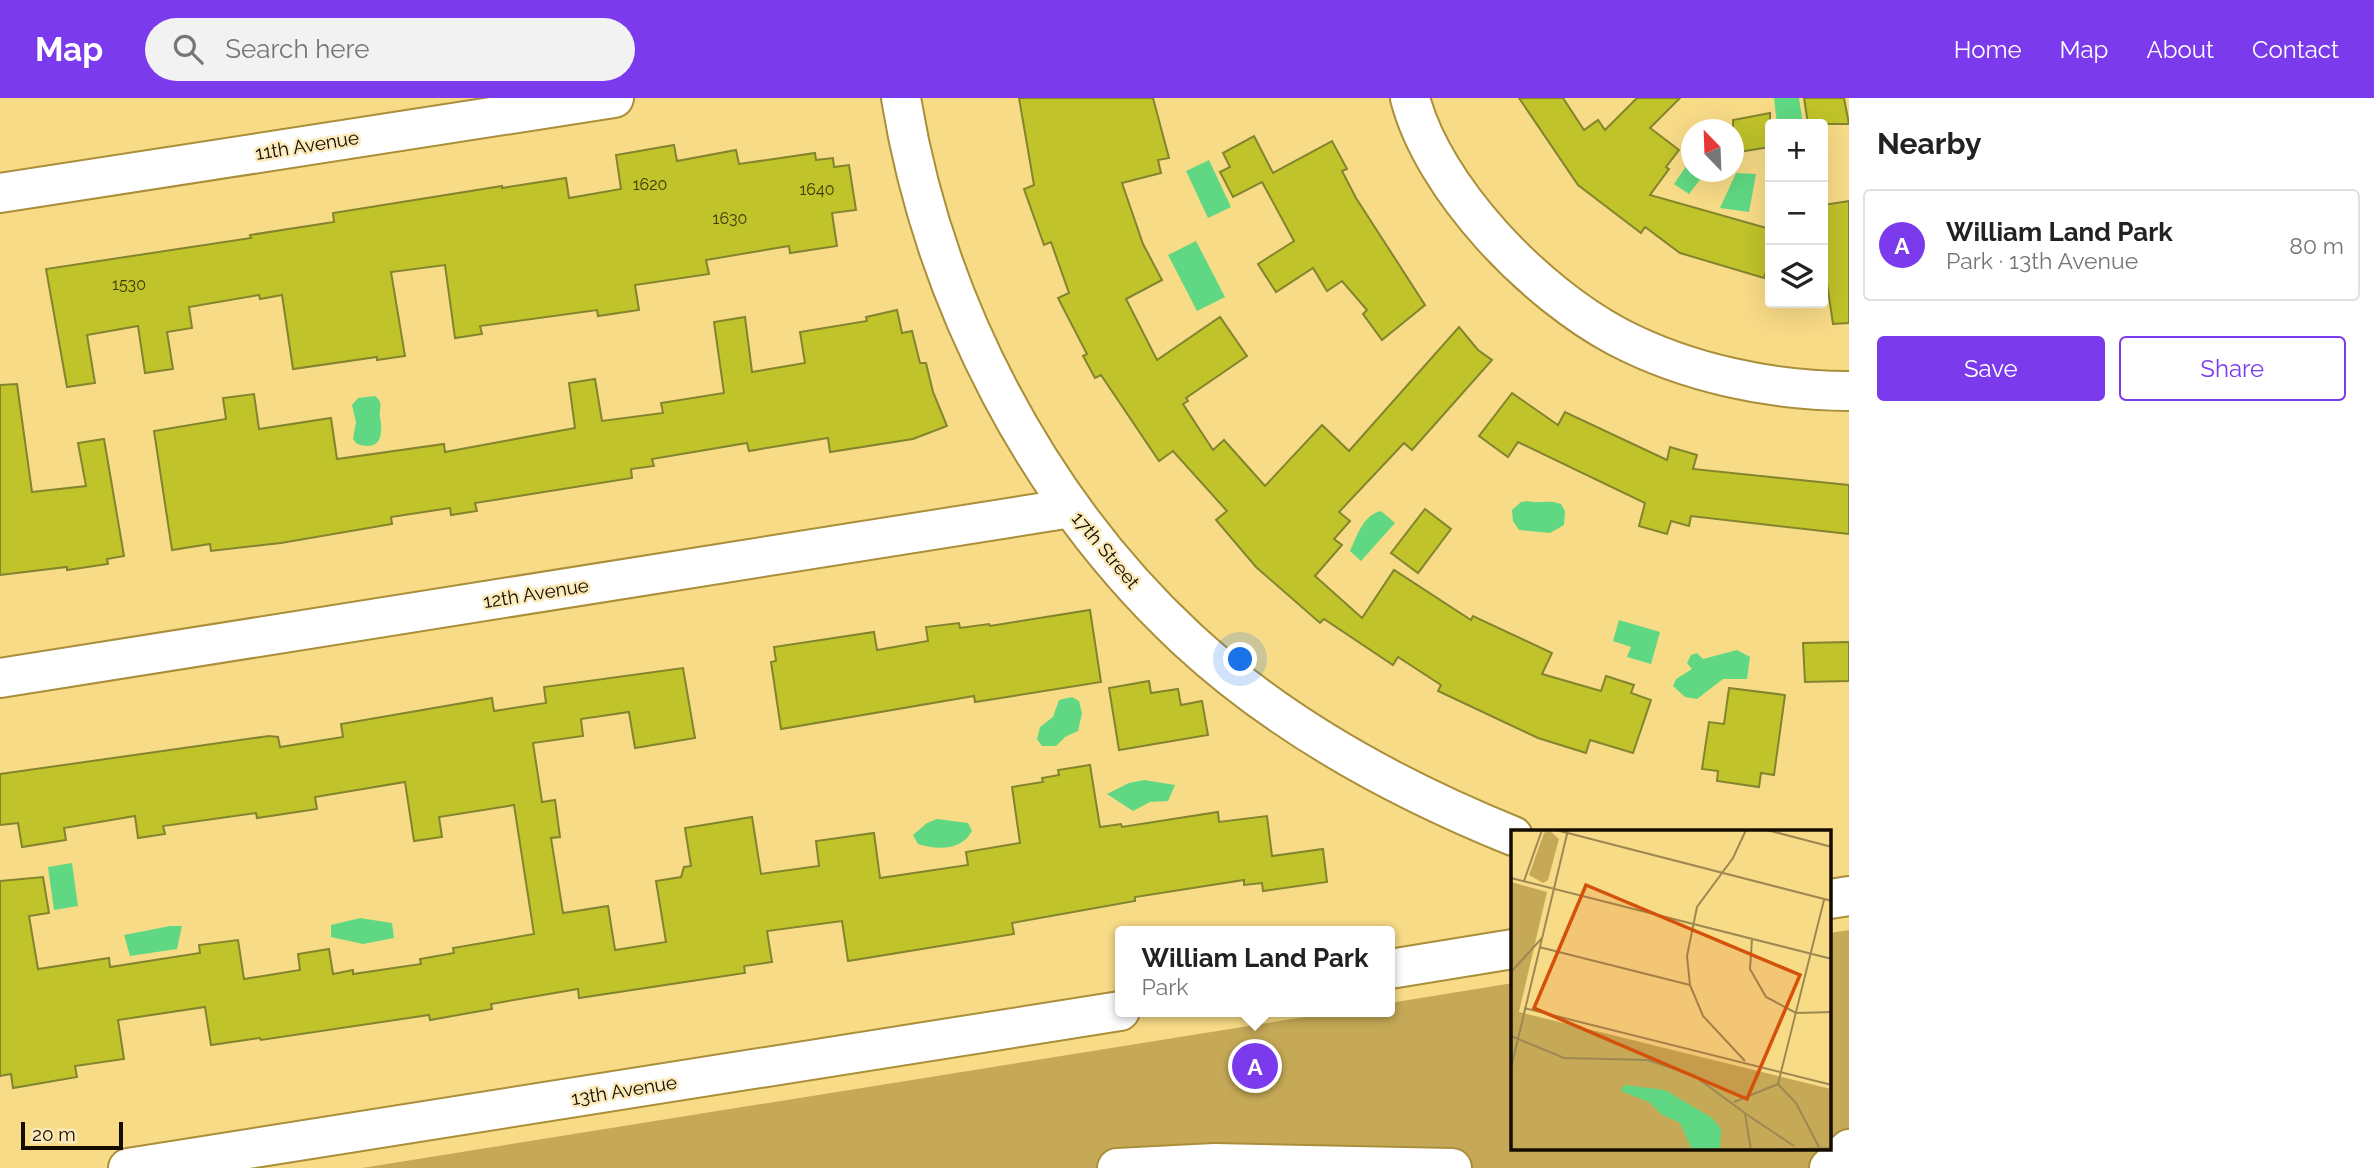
<!DOCTYPE html>
<meta charset="utf-8">
<style>
:root{--surface:#fff;--page:#f2f2f2;--text:#222;--muted:#767676;--line:#e0e0e0;--accent:#7c3aed}
body{margin:0;font-family:Raleway,sans-serif;background:var(--page);color:var(--text)}
.controls{position:absolute;right:21px;top:21px;display:grid;overflow:hidden;border-radius:7px;box-shadow:0 7px 28px #0002}
.controls button{width:63px;height:63px;display:grid;place-items:center;padding:0;border:0;border-bottom:2px solid var(--line);background:var(--surface);color:var(--text);font:35px sans-serif}
.compass{position:absolute;left:1681px;top:21px;width:63px;height:63px;border-radius:50%;background:var(--surface);box-shadow:0 7px 28px #0002;rotate:337deg}
.scale{position:absolute;left:21px;bottom:18px;width:102px;box-sizing:border-box;padding-left:7px;border:4px solid #150c00;border-top:0;font-size:19px;line-height:24px;white-space:nowrap;color:#150c00;-webkit-text-stroke:5px #fbe9b9;paint-order:stroke}
.you{position:absolute;left:1241px;top:562px;width:24px;height:24px;margin:-18px;border:5px solid #fff;border-radius:50%;background:#1a73e8;box-shadow:0 0 0 10px #1a73e833}
.badge{display:grid;place-items:center;width:46px;height:46px;border-radius:50%;background:var(--accent);color:#fff;font-size:23px;font-weight:700}
.pin{position:absolute;translate:-50% -50%;border:4px solid #fff;box-shadow:0 2px 7px #0006}
.popup{position:absolute;left:1115px;top:828px;width:280px;height:91px;box-sizing:border-box;display:grid;place-content:center;border-radius:7px;background:var(--surface);filter:drop-shadow(0 2px 5px #0005);font-size:23px;white-space:nowrap;color:var(--muted)}
.popup b{font-size:26px;color:var(--text)}
.popup::after{content:'';position:absolute;left:50%;top:100%;margin-left:-14px;border:14px solid transparent;border-top-color:var(--surface)}
.list{margin:0;padding:0;list-style:none}
h2{display:flex;justify-content:space-between;align-items:center;height:91px;margin:0;padding:0 28px;font-size:30px}
h2 small{font-size:23px;font-weight:400;color:var(--muted)}
.list li{display:grid;grid-template-columns:46px 1fr auto;gap:21px;align-items:center;box-sizing:border-box;height:112px;margin:0 14px 14px;padding:0 14px;border:2px solid var(--line);border-radius:7px}
.list b{display:block;font-size:26px;white-space:nowrap}
.list p{margin:0;font-size:23px;white-space:nowrap;color:var(--muted)}
.list em{font-size:23px;font-style:normal;color:var(--muted)}
.actions{display:flex;gap:14px;padding:21px 28px}
.actions a{flex:1;padding:16px 0;border:2px solid var(--accent);border-radius:7px;text-align:center;font-size:24px;color:var(--accent)}
.actions .main{background:var(--accent);color:#fff}
.icon{flex:none;width:38px;height:38px;fill:none;stroke:currentColor;stroke-width:2;stroke-linecap:round;stroke-linejoin:round}
.map{position:relative;flex:none;width:1849px;height:1070px;overflow:hidden}
header{display:flex;align-items:center;gap:42px;box-sizing:border-box;height:98px;padding:0 35px;background:var(--accent);color:#fff}
header strong{font-size:33px}
nav{display:flex;gap:38px;margin-inline-start:auto;font-size:24px}
.search{width:490px;height:63px;background:var(--page);display:flex;align-items:center;gap:18px;box-sizing:border-box;padding:0 24px;border-radius:38px;color:var(--muted);font-size:26px}
main{display:flex}
aside{flex:1;background:var(--surface)}
.map>svg:first-child{display:block}
.green{fill:#c6a957}
.water{fill:#60d883}
.building{fill:#c0c32a;stroke:#82842e;stroke-width:2}
.lines{fill:none;stroke-linecap:round;stroke-linejoin:round}
.minor-casing{stroke:#aa8e39;stroke-width:42}
.tertiary-casing{stroke:#aa8e39;stroke-width:42}
.minor{stroke:#fff;stroke-width:38}
.tertiary{stroke:#fff;stroke-width:38}
.labels{text-anchor:middle;stroke-width:5;stroke-linejoin:round;paint-order:stroke}
.number-label{font-size:16px;fill:#403a0a}
.street-label{font-size:19px;fill:#150c00;stroke:#fbe9b9}
.inset-road{fill:none;stroke:#9d8851;stroke-width:2}
.view{fill:#d3510b;fill-opacity:0.15;stroke:#d3510b;stroke-width:3.5}
.inset-edge{fill:none;stroke:#150c00;stroke-width:3.5}
</style>
<header>
<strong>Map</strong>
<div class="search"><svg class="icon" aria-label="search" viewBox="0 0 24 24"><circle cx="10" cy="10" r="6"/><path d="M15 15l6 6"/></svg>Search here</div>
<nav><a>Home</a><a>Map</a><a>About</a><a>Contact</a></nav>
</header>
<main>
<div class="map">
<svg width="1849" height="1070" viewBox="0 0 1849 1070">
<rect width="100%" height="100%" fill="#f8db87"/>
<polygon class="green" points="1849,832 1849,1070 362,1070 1336,914 1390,914 1390,905 1513,885 1513,1051 1830,1051 1830,835"/>
<g class="water">
<polygon points="1774,0 1799,0 1803,26 1777,26"/>
<polygon points="1691,61 1692,74 1706,74 1689,96 1674,86"/>
<polygon points="1209,62 1231,109 1208,120 1186,73"/>
<polygon points="1736,75 1756,76 1749,114 1720,110"/>
<polygon points="1196,143 1225,199 1197,213 1168,157"/>
<path d="M375 298C384 305 379 309 380 319 383 336 382 354 357 346L353 341 356 324 352 307 358 300Z"/>
<path d="M1527 403C1540 406 1549 401 1561 406L1565 413 1564 427 1550 435 1519 432 1513 423 1512 412 1521 404Z"/>
<path d="M1381 413 1395 425 1361 463 1350 453C1357 438 1363 417 1381 413Z"/>
<polygon points="1619,522 1660,534 1651,566 1627,559 1631,549 1613,543"/>
<polygon points="1737,552 1750,559 1747,581 1723,581 1697,601 1685,599 1673,588 1676,581 1692,571 1687,565 1691,557 1697,555 1703,561"/>
<polygon points="1072,599 1079,603 1082,615 1078,633 1065,639 1056,648 1042,648 1037,641 1040,629 1053,619 1059,602"/>
<polygon points="1144,682 1175,687 1168,703 1150,704 1133,713 1107,696 1129,685"/>
<path d="M937 721 968 725 972 733C961 753 937 752 918 746L913 737 927 725Z"/>
<polygon points="72,765 78,808 54,812 48,769"/>
<polygon points="360,820 392,825 394,840 363,846 331,839 331,827"/>
<polygon points="170,828 182,828 177,851 130,858 124,837"/>
</g>
<g class="building">
<polygon points="1019,0 1153,0 1169,60 1158,62 1161,75 1122,85 1143,146 1162,182 1126,201 1157,262 1220,219 1247,258 1186,300 1188,303 1183,306 1213,352 1224,342 1265,388 1322,327 1349,353 1459,229 1478,252 1492,262 1412,352 1404,345 1339,414 1350,423 1334,441 1342,447 1315,478 1362,520 1394,472 1471,522 1473,518 1552,555 1542,576 1601,593 1606,578 1634,587 1631,595 1651,602 1633,655 1590,642 1586,655 1538,640 1438,593 1441,587 1398,559 1393,567 1324,521 1320,525 1256,469 1216,422 1227,413 1173,353 1159,363 1101,277 1095,280 1083,258 1087,256 1058,200 1069,195 1051,144 1044,147 1024,91 1034,87"/>
<polygon points="1519,0 1563,0 1584,32 1598,22 1605,32 1637,0 1680,0 1650,30 1679,52 1666,69 1669,71 1650,97 1770,131 1770,160 1764,180 1680,155 1645,129 1641,135 1578,87"/>
<polygon points="1804,0 1844,0 1849,26 1808,26"/>
<polygon points="1770,15 1770,49 1733,55 1733,22"/>
<polygon points="1254,38 1273,75 1332,43 1347,71 1342,73 1356,100 1425,207 1382,242 1363,216 1367,212 1342,183 1327,193 1313,170 1276,194 1258,166 1294,143 1262,84 1233,99 1220,74 1230,69 1223,55"/>
<polygon points="674,47 677,63 736,52 739,66 815,55 816,62 833,60 834,69 849,67 856,112 832,115 837,148 790,155 789,148 706,162 709,176 635,187 639,212 598,218 597,212 480,228 482,236 455,240 445,167 391,174 405,258 377,262 377,259 293,271 282,197 260,201 259,197 189,209 192,230 167,234 173,271 145,275 138,228 87,237 95,285 67,289 46,171 251,140 250,137 334,124 333,115 502,88 502,90 566,80 569,100 621,91 616,57"/>
<polygon points="1849,103 1849,225 1833,226 1823,158 1823,107"/>
<polygon points="897,212 902,235 912,233 920,265 926,265 933,294 947,328 913,341 830,354 828,340 749,353 747,345 652,361 654,368 631,371 632,380 475,405 477,413 451,417 450,410 391,419 392,426 281,445 211,453 210,446 172,452 154,333 226,321 223,300 254,296 259,331 331,320 337,361 444,346 445,354 575,330 569,285 595,281 602,323 663,315 661,305 724,295 714,224 745,219 752,274 805,265 800,234 867,223 866,219"/>
<polygon points="17,286 32,394 86,388 78,345 104,341 124,458 107,461 108,466 67,472 67,469 0,477 0,287"/>
<polygon points="1512,295 1558,327 1565,314 1667,362 1670,349 1697,357 1693,371 1849,387 1849,436 1691,418 1689,428 1671,423 1667,436 1639,428 1645,405 1518,344 1508,359 1479,338"/>
<polygon points="1425,411 1451,431 1418,475 1391,455"/>
<polygon points="1090,512 1101,584 975,604 974,598 781,631 771,564 776,563 774,549 874,534 877,552 928,543 926,529 959,525 960,530 989,526 990,528"/>
<polygon points="1849,544 1849,583 1805,584 1803,545"/>
<polygon points="683,570 695,640 635,650 629,614 581,621 583,638 533,645 542,704 555,702 560,739 551,740 563,815 608,808 615,852 666,844 656,783 681,779 684,769 691,768 685,730 752,719 761,776 819,768 816,743 874,735 880,780 968,767 966,754 1020,745 1012,689 1043,684 1042,680 1059,677 1058,672 1090,667 1100,729 1121,726 1122,729 1218,714 1219,724 1267,718 1272,758 1323,751 1327,784 1263,793 1262,785 1244,787 1244,782 1135,799 1135,803 1012,825 1014,836 848,863 842,823 767,833 772,864 744,868 745,875 579,900 578,891 491,906 492,911 430,922 429,917 261,942 260,940 211,947 205,909 118,922 124,961 75,968 77,979 13,990 11,976 0,978 0,783 43,779 49,815 29,818 38,871 109,860 110,869 200,855 199,847 238,842 244,881 300,872 298,856 329,851 333,876 353,872 353,876 421,866 420,861 454,855 453,850 534,836 514,707 439,719 442,739 414,743 405,684 315,699 317,711 257,720 256,715 163,728 165,736 138,740 135,718 64,730 66,742 22,749 18,725 0,727 0,676 269,638 278,639 280,649 343,639 341,626 492,600 494,613 546,605 544,589"/>
<polygon points="1149,583 1151,595 1178,591 1181,607 1202,603 1208,637 1119,652 1109,590"/>
<polygon points="1729,590 1785,597 1774,677 1761,675 1759,689 1717,683 1718,673 1702,671 1709,624 1724,626"/>
</g>
<g class="lines">
<g class="minor-casing">
<g id="minor">
<path d="M901 0C934 203 1037 402 1188 542 1281 628 1397 691 1513 738"/>
<path d="M1410 0C1434 92 1535 195 1618 239 1687 275 1772 293 1849 293"/>
<polyline points="0,580 1071,410"/>
<polyline points="1830,801 1849,798"/>
<polyline points="1390,871 1513,851"/>
<polyline points="128,1070 1120,913"/>
<polyline points="1117,1070 1215,1065 1452,1070"/>
<polyline points="1829,1070 1849,1051"/>
</g>
</g>
<g class="tertiary-casing">
<polyline id="tertiary" points="0,95 614,0"/>
</g>
<use href="#minor" class="minor"/>
<use href="#tertiary" class="tertiary"/>
</g>
<g class="labels">
<g class="number-label">
<text x="650" y="92">1620</text>
<text x="817" y="97">1640</text>
<text x="730" y="126">1630</text>
<text x="129" y="192">1530</text>
</g>
<g class="street-label">
<text transform="translate(307 47) rotate(-9)" y="7">11th Avenue</text>
<text transform="translate(1106 452) rotate(50)" y="7">17th Street</text>
<text transform="translate(536 495) rotate(-9)" y="7">12th Avenue</text>
<text transform="translate(624 992) rotate(-9)" y="7">13th Avenue</text>
</g>
</g>
<g transform="translate(1511 732)">
<rect width="320" height="320" fill="#f8db87"/>
<path d="M38 0 48 9 37 50 32 53 18 45 33 3ZM0 52 36 62 8 182 320 259V320H0Z" fill="#c6a957"/>
<path d="M113 255 154 260 201 288 210 299 209 318 181 320 169 293 150 284 138 272 110 261Z" fill="#60d883"/>
<path class="inset-road" d="M45 0 321 71M256 0 321 17M0 48 321 129M13 51 31 0M241 109 239 139 255 167 285 183 321 182M28 117 179 155M0 142 31 108M13 178 321 255M0 206 53 228 137 230 182 245 234 283 240 320M234 231 192 186 179 155 176 126 186 77 222 28 235 0M0 238 57 0M267 254 313 70M267 254 285 273 308 317M223 272 267 254M235 284 283 316M262 320 321 318"/>
<path class="view" d="M75 55 289 145 236 269 23 178Z"/>
<rect width="320" height="320" class="inset-edge"/>
</g>
</svg>
<div class="controls">
<button>+</button>
<button>−</button>
<button><svg class="icon" aria-label="layers" viewBox="0 0 24 24"><path d="M12 4l9 5-9 5-9-5zM3 14l9 5 9-5"/></svg></button>
</div>
<svg class="compass" viewBox="-18 -18 36 36"><path d="M0-13l5 13h-10z" fill="#e53935"/><path d="M0 13l5-13h-10z" fill="#767676"/></svg>
<div class="scale">20 m</div>
<div class="you"></div>
<div class="pin badge" style="left:1255px;top:968px">A</div>
<div class="popup"><b>William Land Park</b>Park</div>
</div>
<aside>
<h2>Nearby<small></small></h2>
<ul class="list">
<li><span class="badge">A</span><div><b>William Land Park</b><p>Park · 13th Avenue</p></div><em>80 m</em></li>
</ul>
<div class="actions"><a class="main">Save</a><a>Share</a></div>
</aside>
</main>
